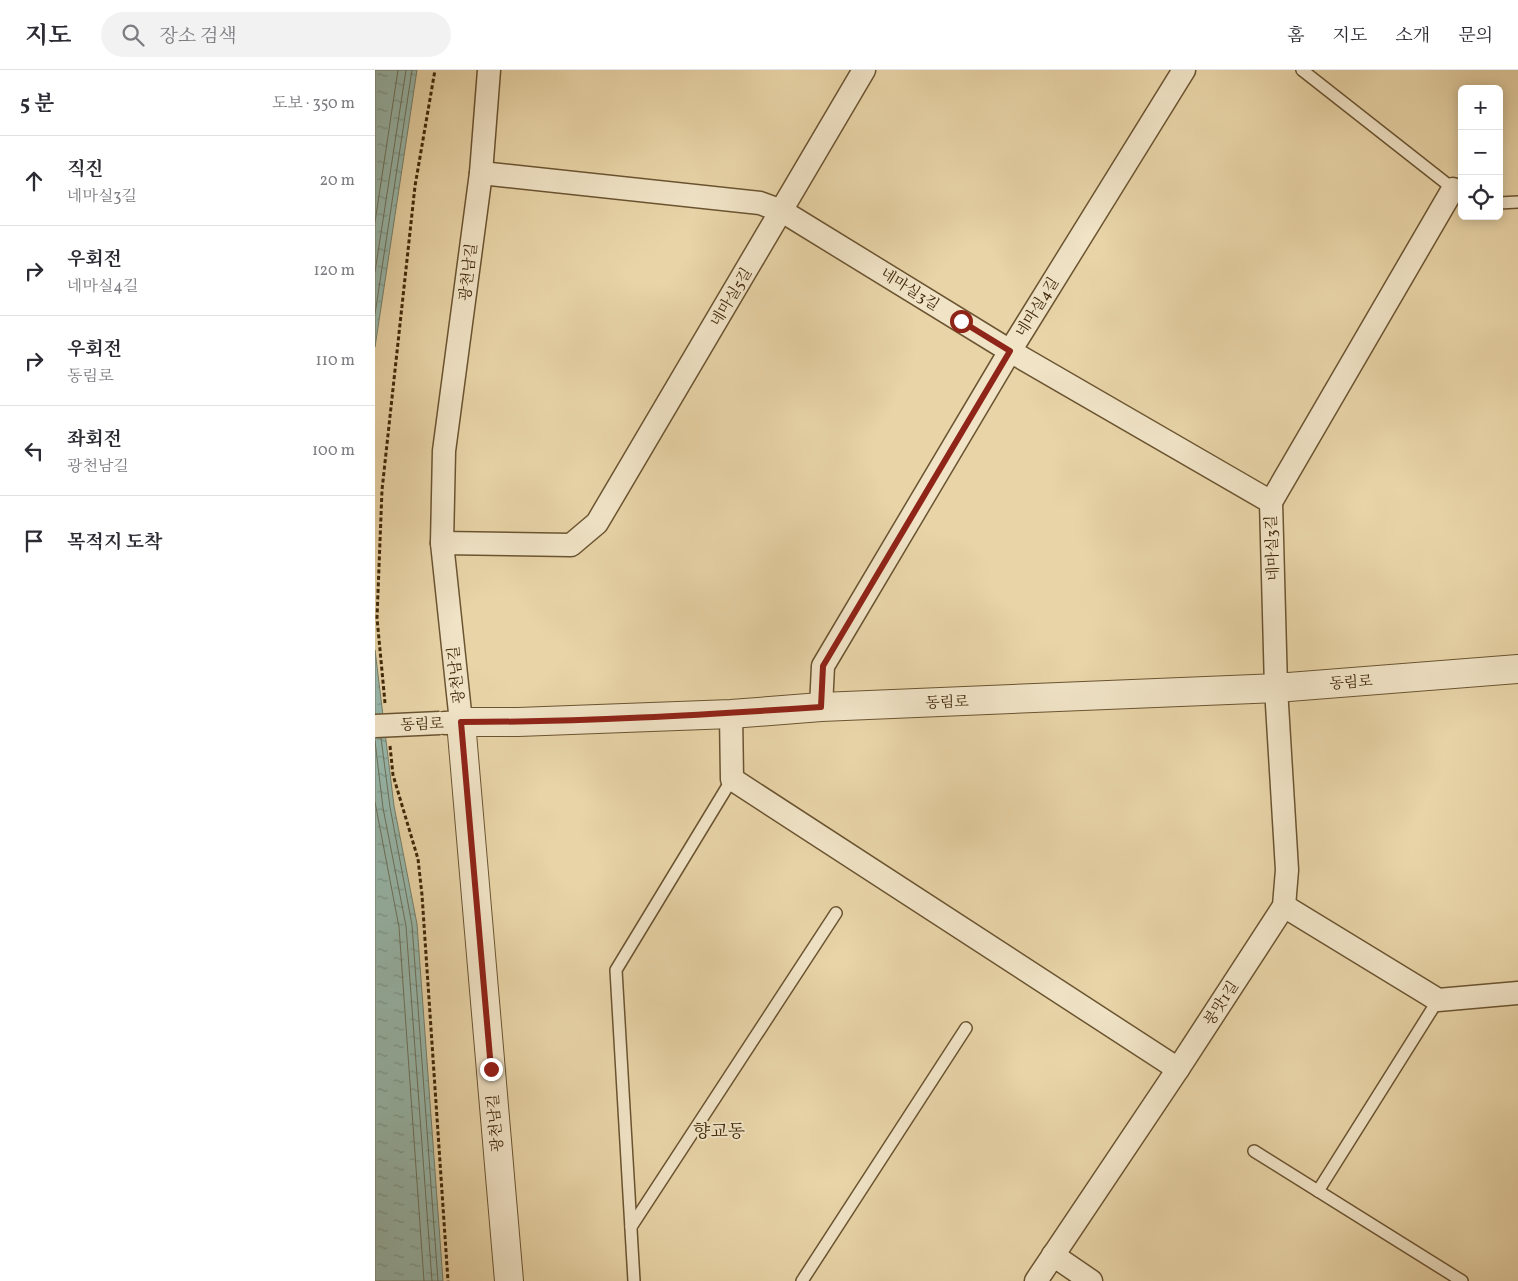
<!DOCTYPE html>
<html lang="ko">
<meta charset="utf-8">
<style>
:root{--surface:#fff;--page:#f2f2f3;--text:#2b2b33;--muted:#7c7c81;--line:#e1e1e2}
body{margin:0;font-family:Vollkorn,"Noto Serif KR",serif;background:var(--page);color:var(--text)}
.controls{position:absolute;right:15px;top:15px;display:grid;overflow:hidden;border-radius:8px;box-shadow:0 2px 12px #0003}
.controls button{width:45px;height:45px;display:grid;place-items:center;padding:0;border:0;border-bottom:1px solid var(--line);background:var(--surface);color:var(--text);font:25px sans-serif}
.stop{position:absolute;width:15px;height:15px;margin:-11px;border:4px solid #8f2418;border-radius:50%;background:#fff}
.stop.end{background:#8f2418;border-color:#fff;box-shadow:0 1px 5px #0008}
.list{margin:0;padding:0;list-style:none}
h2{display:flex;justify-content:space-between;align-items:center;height:65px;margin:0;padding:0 20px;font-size:21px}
h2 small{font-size:16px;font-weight:400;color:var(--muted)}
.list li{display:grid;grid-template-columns:32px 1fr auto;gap:15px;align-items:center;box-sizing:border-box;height:90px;padding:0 20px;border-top:1px solid var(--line)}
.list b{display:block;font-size:19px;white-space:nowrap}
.list p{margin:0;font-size:16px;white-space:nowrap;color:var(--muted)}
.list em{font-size:16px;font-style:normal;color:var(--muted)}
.icon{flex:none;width:28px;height:28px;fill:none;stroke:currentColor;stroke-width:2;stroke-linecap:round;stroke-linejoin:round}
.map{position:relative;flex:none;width:1143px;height:1211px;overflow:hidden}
header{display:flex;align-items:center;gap:30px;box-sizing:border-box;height:70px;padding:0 25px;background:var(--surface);border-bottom:1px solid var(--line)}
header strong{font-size:24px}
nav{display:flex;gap:28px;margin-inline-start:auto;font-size:18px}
.search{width:350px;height:45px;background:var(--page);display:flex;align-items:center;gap:12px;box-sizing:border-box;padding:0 18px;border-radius:28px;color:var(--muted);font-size:19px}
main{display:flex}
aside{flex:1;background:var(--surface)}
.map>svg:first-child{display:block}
.water{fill:url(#water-ripples);stroke:#757f6b}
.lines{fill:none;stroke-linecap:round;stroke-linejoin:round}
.shore{stroke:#6c705b;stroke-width:1}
.service-casing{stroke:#6b5431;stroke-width:14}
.minor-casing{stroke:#6b5431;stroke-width:25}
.tertiary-casing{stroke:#6b5431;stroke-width:30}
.path{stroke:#41290a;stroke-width:3;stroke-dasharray:4 2.5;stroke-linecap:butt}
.service{stroke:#f0e3c6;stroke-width:11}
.minor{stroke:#f0e3c6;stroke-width:22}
.tertiary{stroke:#f0e3c6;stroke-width:28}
.minor-bridge-casing{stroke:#6b5431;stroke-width:25;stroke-linecap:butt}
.minor-bridge{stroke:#f0e3c6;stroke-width:22}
.route{stroke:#8f2418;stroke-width:6}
.labels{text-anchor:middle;stroke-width:4;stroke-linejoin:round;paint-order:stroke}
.street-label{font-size:15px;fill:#41290a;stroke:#f0e3c6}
.quarter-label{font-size:18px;fill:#41290a;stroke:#f0e3c6}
</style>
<header>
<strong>지도</strong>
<div class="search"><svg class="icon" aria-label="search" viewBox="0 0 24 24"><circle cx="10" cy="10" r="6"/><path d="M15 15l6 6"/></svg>장소 검색</div>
<nav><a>홈</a><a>지도</a><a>소개</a><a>문의</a></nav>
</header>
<main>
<aside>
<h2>5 분<small>도보 · 350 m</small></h2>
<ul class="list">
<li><svg class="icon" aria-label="ahead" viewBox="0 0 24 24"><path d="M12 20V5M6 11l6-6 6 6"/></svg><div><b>직진</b><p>네마실3길</p></div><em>20 m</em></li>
<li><svg class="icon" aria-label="right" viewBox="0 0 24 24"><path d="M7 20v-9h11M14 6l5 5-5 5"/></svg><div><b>우회전</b><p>네마실4길</p></div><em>120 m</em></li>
<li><svg class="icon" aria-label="right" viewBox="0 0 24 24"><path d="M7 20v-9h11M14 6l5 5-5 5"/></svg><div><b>우회전</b><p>동림로</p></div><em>110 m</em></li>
<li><svg class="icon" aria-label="left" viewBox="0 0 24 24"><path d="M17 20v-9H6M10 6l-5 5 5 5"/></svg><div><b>좌회전</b><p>광천남길</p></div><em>100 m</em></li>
<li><svg class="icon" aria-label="arrive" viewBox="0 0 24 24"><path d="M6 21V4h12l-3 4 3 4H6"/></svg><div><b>목적지 도착</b></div></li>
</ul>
</aside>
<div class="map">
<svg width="1143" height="1211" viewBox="0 0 1143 1211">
<defs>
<pattern id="water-ripples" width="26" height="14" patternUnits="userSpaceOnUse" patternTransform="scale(1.25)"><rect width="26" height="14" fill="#97b8ac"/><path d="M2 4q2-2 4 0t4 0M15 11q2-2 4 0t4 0" fill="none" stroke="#7d968a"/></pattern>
</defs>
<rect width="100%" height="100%" fill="#e8d4a7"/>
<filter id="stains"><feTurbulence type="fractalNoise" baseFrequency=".004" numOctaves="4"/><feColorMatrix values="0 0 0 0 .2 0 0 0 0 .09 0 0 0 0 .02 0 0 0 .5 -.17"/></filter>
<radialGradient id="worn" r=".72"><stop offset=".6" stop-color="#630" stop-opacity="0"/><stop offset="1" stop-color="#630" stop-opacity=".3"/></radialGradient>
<g class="water">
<polygon points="0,0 42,0 0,277"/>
<polygon points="0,580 19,736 42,854 68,1211 0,1211"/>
</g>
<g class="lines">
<g class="shore">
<polyline points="0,152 23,0"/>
<polyline points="0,202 31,0"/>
<polyline points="0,244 37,0"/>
<polyline points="6,668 15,737 37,855 63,1211"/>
<polyline points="0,671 8,738 31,856 57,1211"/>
<polyline points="0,732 24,857 49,1211"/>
</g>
<g class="service-casing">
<g id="service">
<polyline points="927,0 1081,121"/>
<polyline points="1124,133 1143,132"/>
<polyline points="879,1081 1087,1211"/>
<polyline points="943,1121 1063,930"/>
<polyline points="256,1157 461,843"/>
<polyline points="259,1211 241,900 357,709"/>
<polyline points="427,1211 591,958"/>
</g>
</g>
<g class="minor-casing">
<g id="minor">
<polyline points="106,103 385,133 407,141 635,281 896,432 901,618 912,800 909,836 803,999 661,1211"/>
<polyline points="896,432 1078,119"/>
<polyline points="67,473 196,475 222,453 489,0"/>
<polyline points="446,637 448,596 635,281 809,0"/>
<polyline points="356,644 357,709 803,999"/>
<polyline points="70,653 86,652 67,473 69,381 106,103 114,0"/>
<polyline points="909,836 1063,930 1143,923"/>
<polyline points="678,1185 716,1211"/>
</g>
</g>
<g class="tertiary-casing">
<polyline id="tertiary" points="134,1211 86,652 143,652 356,644 446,637 901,618 1143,599"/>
</g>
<g class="path">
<polyline points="10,633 2,548 7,420 40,116 60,0"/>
<polyline points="15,676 18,705 43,789 47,825 73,1211"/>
</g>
<use href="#service" class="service"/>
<use href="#minor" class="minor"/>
<use href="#tertiary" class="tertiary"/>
<g class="minor-bridge-casing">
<polyline id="minor-bridge" points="0,656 65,653"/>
</g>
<use href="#minor-bridge" class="minor-bridge"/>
</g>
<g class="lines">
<path class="route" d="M116 999 86 652C206 652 326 645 446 637L448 596 635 281 586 251"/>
</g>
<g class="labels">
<g class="street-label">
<text transform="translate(93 202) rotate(-83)" y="5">광천남길</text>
<text transform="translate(535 219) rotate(32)" y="5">네마실3길</text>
<text transform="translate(356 227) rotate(-59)" y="5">네마실5길</text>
<text transform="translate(662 237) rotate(-58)" y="5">네마실4길</text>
<text transform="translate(897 478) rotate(-92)" y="5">네마실3길</text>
<text transform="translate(81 605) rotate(-96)" y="5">광천남길</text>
<text transform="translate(976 612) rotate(-4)" y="5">동림로</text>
<text transform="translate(572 632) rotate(-2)" y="5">동림로</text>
<text transform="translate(47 654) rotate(-2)" y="5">동림로</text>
<text transform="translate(846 933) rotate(-57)" y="5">붕맛1길</text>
<text transform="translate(120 1053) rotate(-95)" y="5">광천남길</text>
</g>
<g class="quarter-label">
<text x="344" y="1067">향교동</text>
</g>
</g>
<rect width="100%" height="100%" filter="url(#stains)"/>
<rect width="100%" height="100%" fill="url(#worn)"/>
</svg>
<div class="controls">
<button>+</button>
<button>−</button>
<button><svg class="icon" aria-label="locate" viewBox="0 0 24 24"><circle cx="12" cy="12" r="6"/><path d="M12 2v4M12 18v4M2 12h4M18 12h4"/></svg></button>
</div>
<div class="stop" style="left:586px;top:251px"></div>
<div class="stop end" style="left:116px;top:999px"></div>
</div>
</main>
